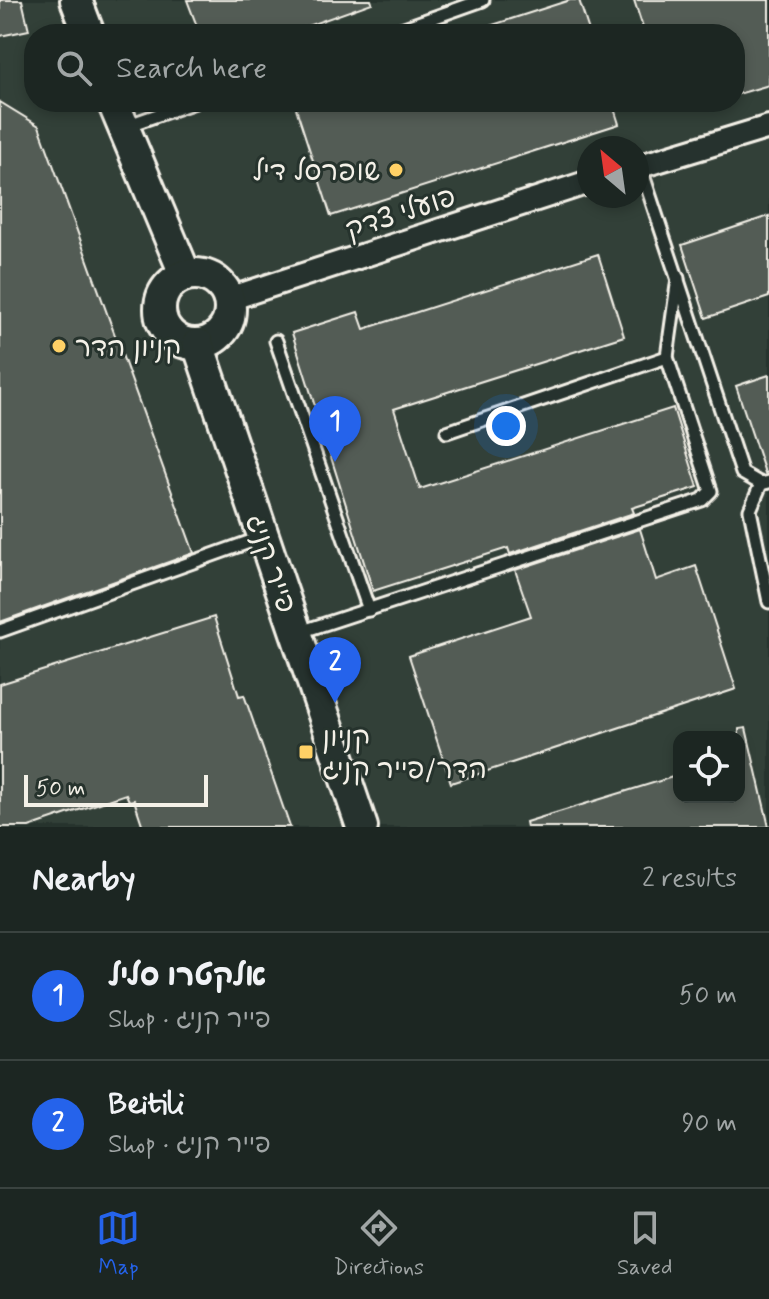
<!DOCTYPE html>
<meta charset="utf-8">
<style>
:root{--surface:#1c2622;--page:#29322f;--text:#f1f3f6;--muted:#a0a5a5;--line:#3a4340;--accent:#2563eb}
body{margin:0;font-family:Mynerve,"Playpen Sans Hebrew",sans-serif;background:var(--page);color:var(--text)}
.controls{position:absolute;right:24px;bottom:24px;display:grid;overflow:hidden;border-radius:16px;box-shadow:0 4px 12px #0003}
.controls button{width:72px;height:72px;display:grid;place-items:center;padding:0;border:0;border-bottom:2px solid var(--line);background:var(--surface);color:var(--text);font:40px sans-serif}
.compass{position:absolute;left:577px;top:136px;width:72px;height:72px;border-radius:50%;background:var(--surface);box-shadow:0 4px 12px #0003;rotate:331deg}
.scale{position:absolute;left:24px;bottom:20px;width:184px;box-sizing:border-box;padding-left:8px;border:4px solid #f4f1e8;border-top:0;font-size:22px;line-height:28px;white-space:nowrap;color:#f4f1e8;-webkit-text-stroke:6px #26332d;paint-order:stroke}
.you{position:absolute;left:506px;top:426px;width:28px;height:28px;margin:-20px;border:6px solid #fff;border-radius:50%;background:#1a73e8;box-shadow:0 0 0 12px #1a73e833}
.badge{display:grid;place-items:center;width:52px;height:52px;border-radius:50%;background:var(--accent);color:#fff;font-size:26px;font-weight:700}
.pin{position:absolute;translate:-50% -66px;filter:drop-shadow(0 2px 4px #0008)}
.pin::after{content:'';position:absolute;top:42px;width:28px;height:24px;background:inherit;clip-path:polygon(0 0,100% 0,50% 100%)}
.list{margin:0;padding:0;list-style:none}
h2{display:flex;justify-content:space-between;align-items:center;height:104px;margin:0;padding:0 32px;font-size:34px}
h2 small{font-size:26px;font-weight:400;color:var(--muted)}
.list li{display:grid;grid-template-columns:52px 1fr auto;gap:24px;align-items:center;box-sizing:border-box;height:128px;padding:0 32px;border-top:2px solid var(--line)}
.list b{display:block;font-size:30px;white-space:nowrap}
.list p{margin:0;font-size:26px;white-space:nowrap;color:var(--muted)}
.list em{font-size:26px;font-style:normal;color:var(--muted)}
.icon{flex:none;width:44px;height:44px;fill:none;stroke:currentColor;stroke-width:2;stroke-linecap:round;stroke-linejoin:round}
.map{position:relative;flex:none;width:769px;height:827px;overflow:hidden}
.search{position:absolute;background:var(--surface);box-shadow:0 4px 12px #0003;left:24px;right:24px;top:24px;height:88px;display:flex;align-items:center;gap:20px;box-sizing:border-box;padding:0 28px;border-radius:32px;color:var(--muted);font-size:30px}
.sheet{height:360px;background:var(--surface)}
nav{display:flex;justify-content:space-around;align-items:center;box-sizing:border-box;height:112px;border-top:2px solid var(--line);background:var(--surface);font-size:22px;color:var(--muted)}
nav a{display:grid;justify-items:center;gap:4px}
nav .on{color:var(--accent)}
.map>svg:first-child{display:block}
.built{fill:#333f39;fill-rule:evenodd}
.building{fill:#525c55;stroke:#f4f1e8;stroke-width:2}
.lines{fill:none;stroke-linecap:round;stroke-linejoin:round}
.lane-casing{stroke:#f4f1e8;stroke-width:17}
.street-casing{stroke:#f4f1e8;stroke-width:28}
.secondary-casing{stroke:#f4f1e8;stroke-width:36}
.lane{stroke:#26332d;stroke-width:11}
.street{stroke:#26332d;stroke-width:22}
.secondary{stroke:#26332d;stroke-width:30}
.poi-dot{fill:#ffd166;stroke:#26332d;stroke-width:3}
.labels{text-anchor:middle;stroke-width:6;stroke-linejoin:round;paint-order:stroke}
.poi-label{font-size:28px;fill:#f4f1e8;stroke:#26332d;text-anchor:start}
.street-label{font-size:28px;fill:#f4f1e8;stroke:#26332d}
</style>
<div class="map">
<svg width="769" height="827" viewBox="0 0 769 827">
<rect width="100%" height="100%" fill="#26332d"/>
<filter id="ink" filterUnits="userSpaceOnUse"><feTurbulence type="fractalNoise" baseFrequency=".0125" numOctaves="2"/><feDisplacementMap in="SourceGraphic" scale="16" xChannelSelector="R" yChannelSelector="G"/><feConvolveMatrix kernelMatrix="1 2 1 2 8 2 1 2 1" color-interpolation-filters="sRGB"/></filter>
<g filter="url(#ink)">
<path class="built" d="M0 0H769V827H0ZM34 34H735V102H34ZM589 148H637V196H589ZM679 737H739V797H679Z"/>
<g class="building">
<polygon points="0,0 22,0 29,30 0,36"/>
<polygon points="187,0 371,0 372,3 285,34 200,34"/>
<polygon points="570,0 579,0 590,34 477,34 477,30"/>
<polygon points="634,0 769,0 769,85 735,95 735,34 645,34"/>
<polygon points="0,102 39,126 194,553 0,622"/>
<polygon points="294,102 612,102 619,124 331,216"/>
<polygon points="769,216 769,297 706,318 682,245"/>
<polygon points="598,254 624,336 394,409 420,489 673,408 698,487 632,508 634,513 510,554 508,548 373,591 292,333 358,312 364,329"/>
<polygon points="769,375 769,472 765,473 736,386"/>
<polygon points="640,529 656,580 696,566 736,689 451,783 409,656 531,616 515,570"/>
<polygon points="214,617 239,696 244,695 290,827 143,827 134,800 129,801 126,794 29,827 0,827 0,684"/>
<polygon points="746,728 769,827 527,827 526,822 679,775 679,797 739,797 739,729"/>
</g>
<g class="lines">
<g class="lane-casing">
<g id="lane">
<polyline points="387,34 483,0"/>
<polyline points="126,126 195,102"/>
<polyline points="640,166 742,473 761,484 769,482"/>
<polyline points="276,341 369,610"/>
<polyline points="447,432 667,357"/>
<polyline points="761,484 750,510 769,602"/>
<polyline points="0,631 263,537"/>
<polyline points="297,633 702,500 711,491 667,357 678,278"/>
</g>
</g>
<g class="street-casing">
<g id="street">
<polyline points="637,167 769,127"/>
<polyline points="229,299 589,182"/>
</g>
</g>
<g class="secondary-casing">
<g id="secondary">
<polyline points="76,0 89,34"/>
<polyline points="113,102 185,274"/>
<circle cx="195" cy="309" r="35"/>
<polyline points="198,344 362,827"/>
</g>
</g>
<use href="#lane" class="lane"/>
<use href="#street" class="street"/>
<use href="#secondary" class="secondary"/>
</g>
</g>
<g class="poi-dot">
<circle cx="396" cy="170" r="8"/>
<circle cx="59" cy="346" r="8"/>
<rect x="298" y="744" width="16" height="16" rx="4"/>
</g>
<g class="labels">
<g class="poi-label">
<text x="380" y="180" text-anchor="end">שופרסל דיל</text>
<text x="75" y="356">קניון הדר</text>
<text x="322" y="746">קניון<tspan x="322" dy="32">הדר/פייר קניג</tspan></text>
</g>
<g class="street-label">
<text transform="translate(400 212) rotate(-18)" y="10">פועלי צדק</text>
<text transform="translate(272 563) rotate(71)" y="10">פייר קניג</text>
</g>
</g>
</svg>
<div class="controls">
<button><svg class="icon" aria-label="locate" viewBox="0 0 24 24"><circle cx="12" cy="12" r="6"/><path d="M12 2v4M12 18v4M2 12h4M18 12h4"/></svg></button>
</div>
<svg class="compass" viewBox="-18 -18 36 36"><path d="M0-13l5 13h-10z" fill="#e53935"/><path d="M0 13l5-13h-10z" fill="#a0a5a5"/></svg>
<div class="scale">50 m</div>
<div class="you"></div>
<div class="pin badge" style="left:335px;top:462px">1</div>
<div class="pin badge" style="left:335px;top:703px">2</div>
<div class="search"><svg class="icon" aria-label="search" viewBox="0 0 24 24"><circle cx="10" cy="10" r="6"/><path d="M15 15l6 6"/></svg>Search here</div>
</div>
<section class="sheet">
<h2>Nearby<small>2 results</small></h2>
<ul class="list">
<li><span class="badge">1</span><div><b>אלקטרו סליל</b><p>Shop · פייר קניג</p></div><em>50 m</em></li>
<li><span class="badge">2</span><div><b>Beitili</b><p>Shop · פייר קניג</p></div><em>90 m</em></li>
</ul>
</section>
<nav>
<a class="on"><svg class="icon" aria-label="map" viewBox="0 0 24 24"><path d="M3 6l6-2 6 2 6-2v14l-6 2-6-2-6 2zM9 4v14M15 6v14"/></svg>Map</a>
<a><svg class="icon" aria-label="directions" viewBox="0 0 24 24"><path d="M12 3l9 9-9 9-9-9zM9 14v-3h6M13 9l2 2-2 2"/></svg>Directions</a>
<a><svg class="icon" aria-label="saved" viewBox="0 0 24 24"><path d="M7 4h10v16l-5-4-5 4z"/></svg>Saved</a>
</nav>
